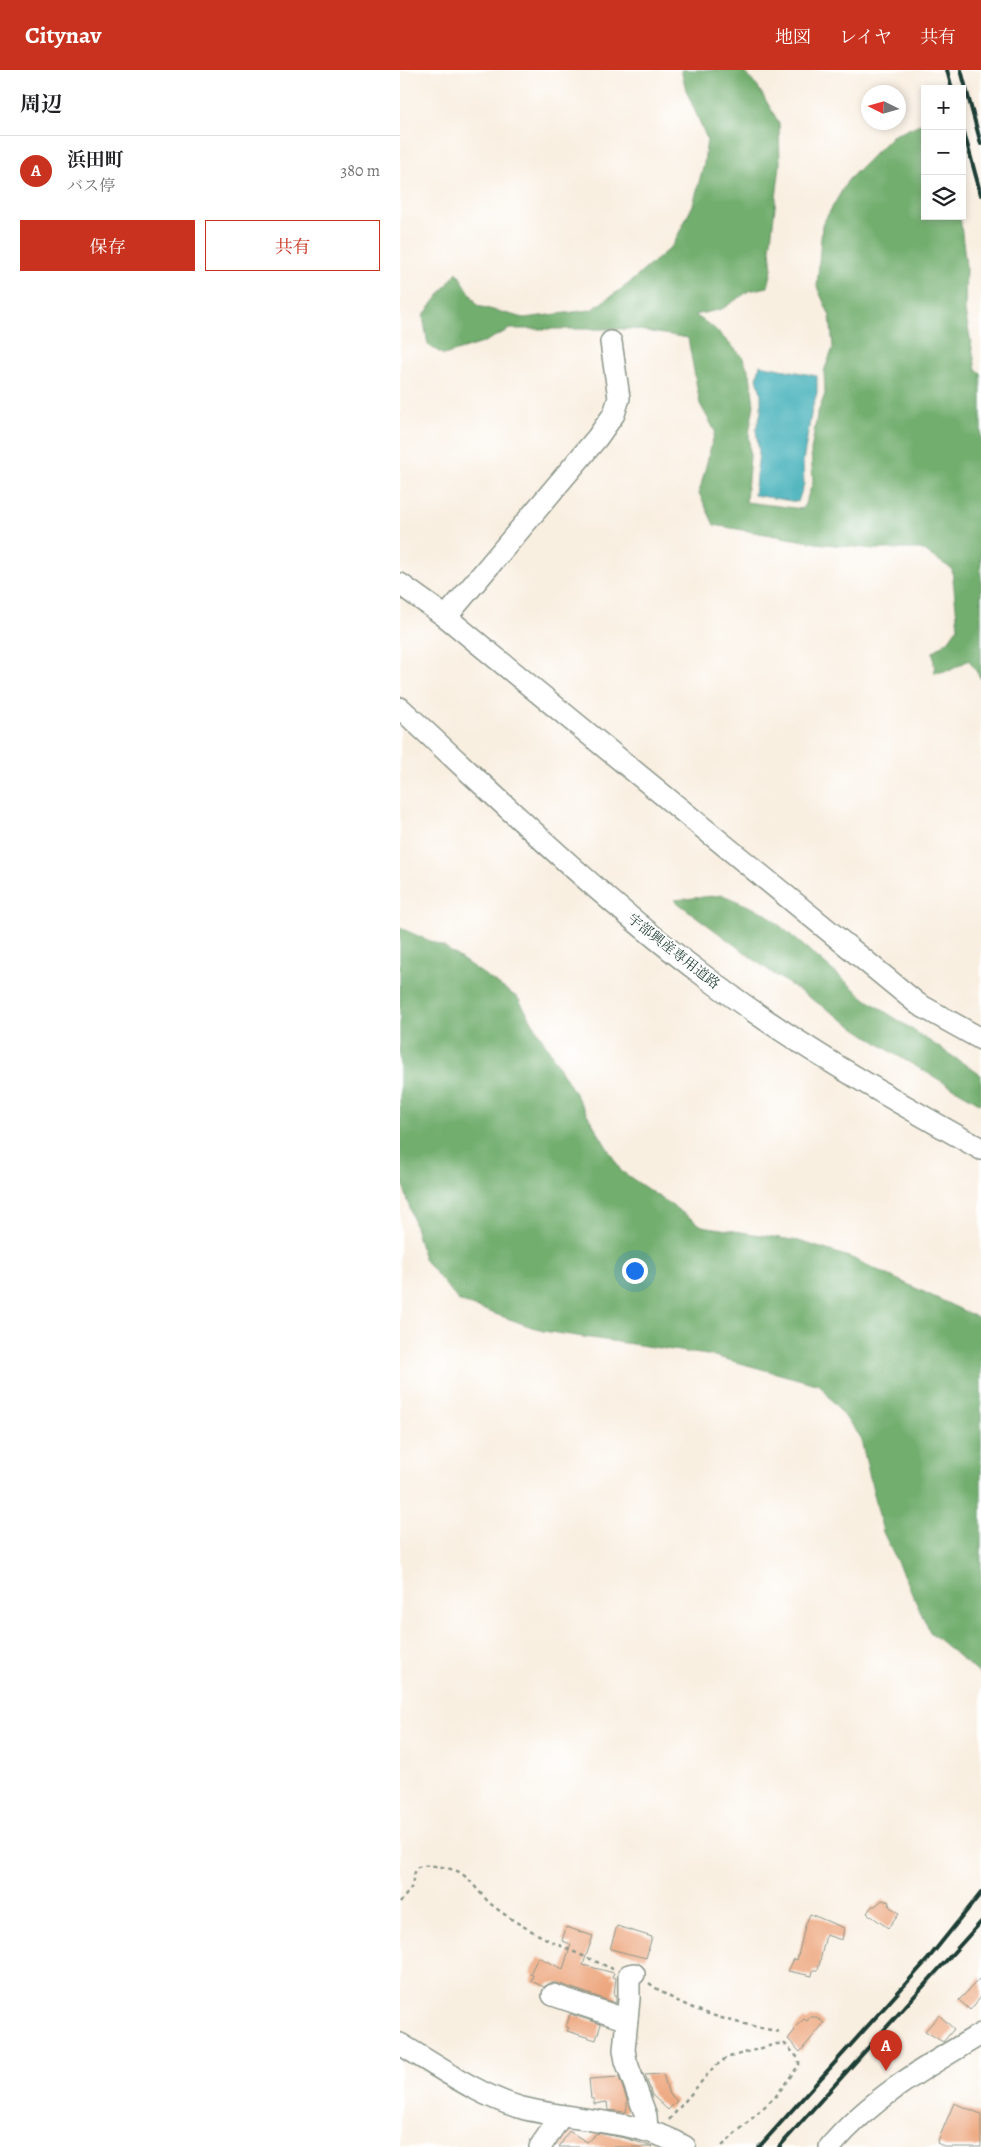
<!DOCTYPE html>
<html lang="ja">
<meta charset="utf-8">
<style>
:root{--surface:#fff;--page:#f2f2f2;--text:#202124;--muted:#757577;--line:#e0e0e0;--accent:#c8321e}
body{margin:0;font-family:Alegreya,"Noto Serif JP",serif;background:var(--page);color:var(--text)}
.controls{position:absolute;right:15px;top:15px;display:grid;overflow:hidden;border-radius:0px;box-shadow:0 2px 8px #0003}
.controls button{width:45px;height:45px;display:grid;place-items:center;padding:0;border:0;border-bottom:1px solid var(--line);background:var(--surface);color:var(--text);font:25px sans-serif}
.compass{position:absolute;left:461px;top:15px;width:45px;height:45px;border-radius:50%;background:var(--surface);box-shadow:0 2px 8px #0003;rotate:275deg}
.you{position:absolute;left:234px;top:1200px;width:18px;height:18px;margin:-12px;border:4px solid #fff;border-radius:50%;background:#1a73e8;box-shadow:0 0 0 8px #1a73e833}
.badge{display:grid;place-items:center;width:32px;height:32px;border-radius:50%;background:var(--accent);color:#fff;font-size:16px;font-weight:700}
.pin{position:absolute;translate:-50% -41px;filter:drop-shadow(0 1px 2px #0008)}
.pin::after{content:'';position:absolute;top:26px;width:18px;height:15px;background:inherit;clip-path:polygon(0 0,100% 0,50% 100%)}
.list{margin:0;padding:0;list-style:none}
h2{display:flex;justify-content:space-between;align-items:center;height:65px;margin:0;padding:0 20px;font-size:21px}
h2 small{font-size:16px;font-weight:400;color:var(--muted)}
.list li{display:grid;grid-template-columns:32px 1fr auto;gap:15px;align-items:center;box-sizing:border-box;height:70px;padding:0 20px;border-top:1px solid var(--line)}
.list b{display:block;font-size:19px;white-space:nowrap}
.list p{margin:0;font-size:16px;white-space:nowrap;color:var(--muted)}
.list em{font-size:16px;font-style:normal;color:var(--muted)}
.actions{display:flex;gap:10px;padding:15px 20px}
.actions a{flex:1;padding:11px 0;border:1px solid var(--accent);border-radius:0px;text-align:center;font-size:18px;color:var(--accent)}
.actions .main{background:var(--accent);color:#fff}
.icon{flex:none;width:28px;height:28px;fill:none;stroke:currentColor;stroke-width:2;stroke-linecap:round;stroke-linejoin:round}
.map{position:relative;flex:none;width:581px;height:2077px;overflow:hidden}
header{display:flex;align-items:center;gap:30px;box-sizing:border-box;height:70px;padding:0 25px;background:var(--accent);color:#fff}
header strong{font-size:24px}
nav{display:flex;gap:28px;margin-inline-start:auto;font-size:18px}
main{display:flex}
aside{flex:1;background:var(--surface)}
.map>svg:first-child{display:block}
.forest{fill:#72ae6e;stroke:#487651}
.water{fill:#3dadb7;stroke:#2e7576}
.building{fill:#eda77f}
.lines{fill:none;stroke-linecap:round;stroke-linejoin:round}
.minor-casing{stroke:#8c968a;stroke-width:24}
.path{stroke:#8c968a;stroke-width:2.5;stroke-dasharray:4 4;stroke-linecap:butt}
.minor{stroke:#fff;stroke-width:21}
.rail{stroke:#1f3d34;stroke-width:4}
.labels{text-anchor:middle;stroke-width:4;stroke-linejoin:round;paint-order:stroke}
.street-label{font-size:14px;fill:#1f3d34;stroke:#fff}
</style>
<header>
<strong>Citynav</strong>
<nav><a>地図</a><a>レイヤ</a><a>共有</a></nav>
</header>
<main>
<aside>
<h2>周辺<small></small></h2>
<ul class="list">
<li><span class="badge">A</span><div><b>浜田町</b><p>バス停</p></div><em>380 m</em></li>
</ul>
<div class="actions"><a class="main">保存</a><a>共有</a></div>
</aside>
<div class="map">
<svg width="581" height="2077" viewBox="0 0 581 2077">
<rect width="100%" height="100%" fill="#fff"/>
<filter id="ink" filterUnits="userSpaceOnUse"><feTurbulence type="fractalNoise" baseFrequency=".02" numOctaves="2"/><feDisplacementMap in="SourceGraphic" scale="10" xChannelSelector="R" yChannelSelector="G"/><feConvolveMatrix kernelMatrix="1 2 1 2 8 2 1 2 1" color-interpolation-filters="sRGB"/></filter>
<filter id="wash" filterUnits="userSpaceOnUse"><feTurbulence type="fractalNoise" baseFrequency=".0096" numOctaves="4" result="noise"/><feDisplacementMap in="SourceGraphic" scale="20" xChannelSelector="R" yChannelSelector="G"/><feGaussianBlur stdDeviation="1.12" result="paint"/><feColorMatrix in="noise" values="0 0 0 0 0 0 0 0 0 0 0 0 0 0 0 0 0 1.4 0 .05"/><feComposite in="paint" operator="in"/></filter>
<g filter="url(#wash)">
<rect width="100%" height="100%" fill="#f9efe1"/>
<g class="forest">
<polygon points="281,0 342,0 358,17 379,53 380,95 370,179 372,200 368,217 349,221 322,239 295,245 314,258 342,286 350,304 354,335 349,364 350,387 346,432 403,439 413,412 411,381 417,345 425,324 424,301 433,278 430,246 417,217 422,155 448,110 492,66 525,52 525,146 560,146 566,196 565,241 576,299 581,303 581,609 569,590 551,600 535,603 533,582 549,570 558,557 552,499 521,479 474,479 416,473 314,455 299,423 315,361 300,334 288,268 233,259 110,259 82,273 44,285 28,275 23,246 57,202 78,236 124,248 191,240 227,215 273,175 293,135 304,93 307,69 286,20"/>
<polygon points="323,825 365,843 466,929 581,1005 581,1034 493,983 371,902 274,830"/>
<polygon points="0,858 44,877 118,928 221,1101 302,1156 399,1171 452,1188 581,1249 581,1605 530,1562 483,1462 460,1366 420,1315 314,1286 143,1261 59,1231 24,1189 0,1103"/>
</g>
<polygon class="water" points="360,295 417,306 417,323 412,339 403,392 404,414 398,432 354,425 359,383 356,359 361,342 361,323 357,308"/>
<g id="blocks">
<g class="building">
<polygon points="482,1830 490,1832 489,1836 499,1843 488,1858 467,1843 472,1836 475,1836"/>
<polygon points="410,1844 444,1858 442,1870 426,1865 418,1900 413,1900 412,1906 388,1901 394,1889 397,1890 405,1856"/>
<polygon points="217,1856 252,1867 246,1888 210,1879"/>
<polygon points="166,1857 193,1866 183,1895 214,1903 212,1907 216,1908 214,1925 216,1926 216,1933 157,1913 150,1913 144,1917 131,1911 133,1905 130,1904 138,1887 163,1899 171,1874 162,1871"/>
<polygon points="581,1907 581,1927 570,1940 559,1930"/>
<polygon points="170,1944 201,1954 196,1970 167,1961 169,1958 166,1957"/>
<polygon points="539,1945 554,1959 543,1972 525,1961"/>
<polygon points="410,1947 417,1947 424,1953 400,1982 388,1969 395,1960 393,1959 404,1949 407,1951"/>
<polygon points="263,2004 268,2022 277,2031 268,2040 252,2025 245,2005"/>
<polygon points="219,2007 227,2030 227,2039 226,2039 226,2042 208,2040 207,2032 194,2034 194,2029 191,2029 189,2009"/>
<polygon points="554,2033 581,2044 581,2077 545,2077 537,2073"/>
<polygon points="169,2061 187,2072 197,2063 225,2068 253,2077 159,2077"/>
</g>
</g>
</g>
<g filter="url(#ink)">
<use href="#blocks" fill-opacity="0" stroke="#8c968a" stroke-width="1"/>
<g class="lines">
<g class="minor-casing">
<g id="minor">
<polyline points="0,514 46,547 518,934 581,969"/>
<polyline points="46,547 197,368 214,344 219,328 211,272"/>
<path d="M0 638C99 729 195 824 303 905 390 971 486 1026 581 1079"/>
<polyline points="234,1904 229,1905 229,1929 224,1980 226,1991 246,2046 247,2061"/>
<polyline points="153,1925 227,1950"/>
<path d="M0 1974C39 1997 79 2026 122 2038 173 2051 242 2050 285 2077"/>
<polyline points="140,2077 161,2046"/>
<path d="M430 2077C471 2028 527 1996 581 1964"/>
</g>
</g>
<g class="path">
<path d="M0 1833 11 1818 16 1798C25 1793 46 1797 57 1801 69 1806 81 1826 92 1835 127 1863 172 1881 213 1899"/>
<path d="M249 1913C288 1943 334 1952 380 1962"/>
<polyline points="269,2050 313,1998 326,1988 376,1974 385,1974 399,1989 399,1995 376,2026 321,2077"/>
</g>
<use href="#minor" class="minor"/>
<g class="rail">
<polyline points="547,0 552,19"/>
<polyline points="561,0 581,74"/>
<polyline points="562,55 581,125"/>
<polyline points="359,2077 528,1889 581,1823"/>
<polyline points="379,2077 581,1852"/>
</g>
</g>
</g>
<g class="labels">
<g class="street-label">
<text transform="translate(274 881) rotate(38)" y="5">宇部興産専用道路</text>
</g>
</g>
</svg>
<div class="controls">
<button>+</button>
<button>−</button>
<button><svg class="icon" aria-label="layers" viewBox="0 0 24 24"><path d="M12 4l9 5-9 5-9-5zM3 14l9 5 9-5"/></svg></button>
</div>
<svg class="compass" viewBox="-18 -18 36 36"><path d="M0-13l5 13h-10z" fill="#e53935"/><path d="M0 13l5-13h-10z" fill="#757577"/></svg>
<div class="you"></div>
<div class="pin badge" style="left:486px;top:2001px">A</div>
</div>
</main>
